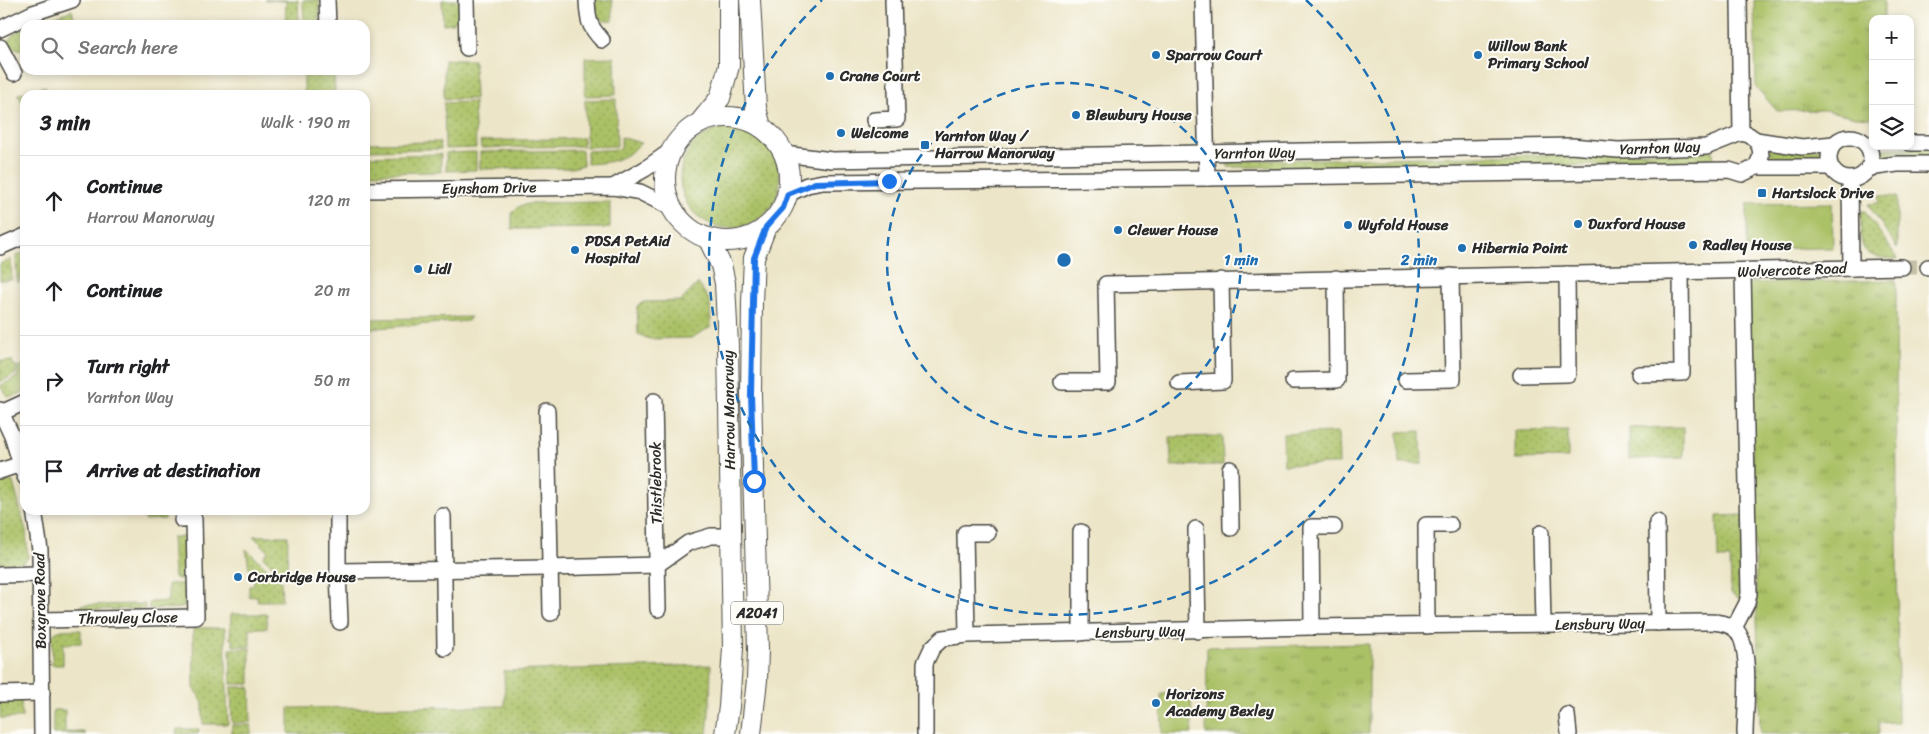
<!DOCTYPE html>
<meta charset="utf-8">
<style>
:root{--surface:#fff;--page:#f6f6f6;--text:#202124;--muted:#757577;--line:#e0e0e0}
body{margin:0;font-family:Sriracha,sans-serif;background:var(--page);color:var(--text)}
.controls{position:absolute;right:15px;top:15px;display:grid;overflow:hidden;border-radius:10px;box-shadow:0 2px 8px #0003}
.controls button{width:45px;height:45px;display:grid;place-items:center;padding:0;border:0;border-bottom:1px solid var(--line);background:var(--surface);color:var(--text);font:25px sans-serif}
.stop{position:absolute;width:15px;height:15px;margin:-11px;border:4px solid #1a73e8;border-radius:50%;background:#fff}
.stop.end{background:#1a73e8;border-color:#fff;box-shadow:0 1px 5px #0008}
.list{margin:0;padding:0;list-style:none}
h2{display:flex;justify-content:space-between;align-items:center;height:65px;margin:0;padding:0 20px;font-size:21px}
h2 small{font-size:16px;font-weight:400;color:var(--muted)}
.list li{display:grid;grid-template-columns:32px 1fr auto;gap:15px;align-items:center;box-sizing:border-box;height:90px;padding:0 20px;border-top:1px solid var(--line)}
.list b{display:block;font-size:19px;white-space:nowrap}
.list p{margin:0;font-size:16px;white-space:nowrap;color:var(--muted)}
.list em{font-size:16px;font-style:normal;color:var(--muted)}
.icon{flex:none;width:28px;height:28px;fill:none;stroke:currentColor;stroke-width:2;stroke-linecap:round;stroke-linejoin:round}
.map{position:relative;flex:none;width:1929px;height:734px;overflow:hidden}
.search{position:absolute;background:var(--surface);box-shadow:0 2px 8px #0003;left:20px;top:20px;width:350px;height:55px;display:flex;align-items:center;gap:12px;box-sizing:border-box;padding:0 18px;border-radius:15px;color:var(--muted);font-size:19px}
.panel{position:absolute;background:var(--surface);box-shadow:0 2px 8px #0003;left:20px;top:90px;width:350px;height:425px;border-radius:15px}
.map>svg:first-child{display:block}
.grass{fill:url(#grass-dots);stroke:#6b7648}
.park{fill:url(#park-tufts);stroke:#6b7648}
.pitch{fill:#abc166;stroke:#6b7648}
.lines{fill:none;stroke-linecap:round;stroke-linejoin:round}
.minor-tunnel{stroke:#c5c0a8;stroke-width:15;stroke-dasharray:15 8;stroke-linecap:butt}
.minor-casing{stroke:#484742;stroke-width:18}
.major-casing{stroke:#484742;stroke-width:22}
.minor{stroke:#fff;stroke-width:15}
.major{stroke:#fff;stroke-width:20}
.route{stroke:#1a73e8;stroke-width:6}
.ring{fill:none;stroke:#1f6fb2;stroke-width:2.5;stroke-dasharray:9 6}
.poi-dot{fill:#1f6fb2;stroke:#fdfcf7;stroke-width:2}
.labels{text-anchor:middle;stroke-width:4;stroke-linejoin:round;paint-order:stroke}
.shield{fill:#fdfcf7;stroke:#6a6a68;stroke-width:1}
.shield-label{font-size:14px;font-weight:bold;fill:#2b2b2b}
.poi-label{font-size:15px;font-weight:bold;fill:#2b2b2b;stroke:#fdfcf7;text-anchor:start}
.street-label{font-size:15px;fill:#2b2b2b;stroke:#fdfcf7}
.centre{fill:#1f6fb2;stroke:#fdfcf7;stroke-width:2.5}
.ring-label{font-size:15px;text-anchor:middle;font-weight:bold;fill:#1f6fb2;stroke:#fdfcf7;stroke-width:4;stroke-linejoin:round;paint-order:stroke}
</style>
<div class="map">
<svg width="1929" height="734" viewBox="0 0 1929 734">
<defs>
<pattern id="grass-dots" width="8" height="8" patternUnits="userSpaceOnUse" patternTransform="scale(1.25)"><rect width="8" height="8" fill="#abc166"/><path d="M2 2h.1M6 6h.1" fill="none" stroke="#8b9d54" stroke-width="1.8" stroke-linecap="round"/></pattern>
<pattern id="park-tufts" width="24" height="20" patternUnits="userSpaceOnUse" patternTransform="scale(1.25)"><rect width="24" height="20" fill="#abc166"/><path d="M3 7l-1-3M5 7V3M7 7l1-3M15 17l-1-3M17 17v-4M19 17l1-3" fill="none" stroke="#8b9d54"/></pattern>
</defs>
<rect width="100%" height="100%" fill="#fdfcf7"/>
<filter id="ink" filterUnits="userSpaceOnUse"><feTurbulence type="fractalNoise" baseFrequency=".02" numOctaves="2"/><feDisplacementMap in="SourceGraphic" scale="10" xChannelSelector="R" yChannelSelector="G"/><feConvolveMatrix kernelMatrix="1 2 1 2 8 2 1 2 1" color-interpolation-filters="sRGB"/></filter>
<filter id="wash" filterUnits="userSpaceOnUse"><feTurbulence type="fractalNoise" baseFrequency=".0096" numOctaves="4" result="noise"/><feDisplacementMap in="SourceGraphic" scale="20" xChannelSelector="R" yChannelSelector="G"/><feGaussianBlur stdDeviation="1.12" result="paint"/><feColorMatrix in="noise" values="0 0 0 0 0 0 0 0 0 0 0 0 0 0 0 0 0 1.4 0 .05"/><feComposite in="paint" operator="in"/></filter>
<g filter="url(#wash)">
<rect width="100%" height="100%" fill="#ece5c7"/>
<g class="grass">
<polygon points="265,0 298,0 299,25 285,25 286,1"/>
<polygon points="303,0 319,0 319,18 315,24 304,25"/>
<polygon points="442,0 460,0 460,16 453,23 443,24"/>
<polygon points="594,0 612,0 613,21 603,21 594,11"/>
<polygon points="72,10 75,21 55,25 33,25"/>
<path d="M25 28V48C17 51 13 50 8 44 11 34 15 32 25 28Z"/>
<polygon points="615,57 616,95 585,96 585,58"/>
<polygon points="444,60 474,60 475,99 444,99"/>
<polygon points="304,70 334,70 335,95 304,95"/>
<polygon points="45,86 48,95 25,95 25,108 18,94"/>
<polygon points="616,99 617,146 586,147 585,100"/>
<polygon points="474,102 476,148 445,149 444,103"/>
<circle cx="730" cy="178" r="50"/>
<path d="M621 137 641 143C624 160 611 163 587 164V151L621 149Z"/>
<polygon points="583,138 583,146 481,148 480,141"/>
<polygon points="440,142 441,149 365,150 365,143"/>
<polygon points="1770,146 1825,150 1825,160 1770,161"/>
<polygon points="1929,148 1929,158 1880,161 1880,149"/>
<polygon points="582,150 583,165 572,168 480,169 480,152"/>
<polygon points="1713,150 1714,163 1279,171 1271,167 1228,167 1228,161 1590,154"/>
<polygon points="476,152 476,170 446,171 446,153"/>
<polygon points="441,154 441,172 365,173 365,156"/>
<polygon points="1879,195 1897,197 1897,248 1868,204 1879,203"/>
<polygon points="610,202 610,228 512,229 512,212 520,206 532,203"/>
<path d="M1861 211H1865L1898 259C1857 258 1860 247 1861 211Z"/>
<polygon points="25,252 25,274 20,274 20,282 17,282 16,256"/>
<polygon points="11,259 12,280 0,280 0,264"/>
<polygon points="698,283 710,301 711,327 691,338 649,339 638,334 637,306 644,302 681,301"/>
<polygon points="471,317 468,321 365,329 365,319"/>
<polygon points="0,361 13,361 12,365 16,365 16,374 0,382"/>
<polygon points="18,366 25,366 25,391 14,396 7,396 0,386 18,376"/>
<polygon points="1683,427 1683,458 1629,459 1629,428"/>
<polygon points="1568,430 1568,458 1515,459 1515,431"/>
<polygon points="1421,431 1422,464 1399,464 1398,432"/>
<polygon points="1338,432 1339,464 1284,465 1283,434"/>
<polygon points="1222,436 1223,465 1171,466 1170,437"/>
<polygon points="5,479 13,482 26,531 28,558 22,563 0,564 0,481"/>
<polygon points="145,510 165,510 165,519 145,520"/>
<polygon points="1743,515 1743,601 1731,593 1730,559 1718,559 1717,516"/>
<polygon points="253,536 288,536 287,579 263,557 268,551"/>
<polygon points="172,537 190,537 189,579 178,579 174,577"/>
<polygon points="246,549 281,581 282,601 257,601 258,596 249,597 249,586 254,585 253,569 249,568"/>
<polygon points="168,584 186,584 186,604 181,608 149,609 149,603 151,602 168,601"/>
<polygon points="145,604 145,609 81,610 81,605"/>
<polygon points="231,614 267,614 267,628 250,628 250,646 233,646 233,640 230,639"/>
<polygon points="193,628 225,628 228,724 203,724 203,703 194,688"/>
<path d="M81 630V643L63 644V665H52V636C58 627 71 630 81 630Z"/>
<polygon points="250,648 250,684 231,684 230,649"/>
<polygon points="711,665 710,702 707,734 289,734 289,708 505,706 504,671"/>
<polygon points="231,687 250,687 251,722 232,723"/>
<polygon points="0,700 21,700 22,718 0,718"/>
<polygon points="53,710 65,710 65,732 83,732 86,734 53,734"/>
<rect x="232" y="725" width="19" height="9"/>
<polygon points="177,729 199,729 198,734 176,734"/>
</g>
<g class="park">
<polygon points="1754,0 1884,0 1884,19 1873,19 1873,118 1855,117 1825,110 1777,111 1756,87"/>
<polygon points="1896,280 1898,722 1879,723 1879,734 1760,734 1748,283"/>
<polygon points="1369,644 1369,734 1206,734 1207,647"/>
</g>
<g class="pitch">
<polygon points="1832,203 1833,248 1747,249 1747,204"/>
<polygon points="1191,693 1192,734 1162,734 1161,694"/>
</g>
</g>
<g filter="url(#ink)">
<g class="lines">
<polyline class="minor-tunnel" points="1902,267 1928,267"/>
<g class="minor-casing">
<g id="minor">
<polyline points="327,0 328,25"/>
<polyline points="466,0 467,48"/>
<path d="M587 0C588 20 588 25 602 40"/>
<polyline points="1203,0 1207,178"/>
<polyline points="1739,0 1741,133"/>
<polyline points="0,29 33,13 72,0"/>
<polyline points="0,47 14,73"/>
<polyline points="874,120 897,119 893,0"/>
<circle cx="1850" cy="158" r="21"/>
<polyline points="1756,140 1802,147 1834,144"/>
<polyline points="1910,143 1929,143"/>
<polyline points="784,154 832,160 1571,146 1618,150 1706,147 1741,133 1749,135 1756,140 1760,148 1761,156 1756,167 1742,174 1729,170 1207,178 823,182 807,185 788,194"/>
<polyline points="1756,167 1830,167"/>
<polyline points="1869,168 1897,164 1929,164"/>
<polyline points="1850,180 1851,268"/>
<polyline points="613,187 645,169 672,150"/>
<polyline points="365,190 613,187 640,192 670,207"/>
<polyline points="0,247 25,236"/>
<polyline points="1928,267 1929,267"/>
<polyline points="1639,374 1682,373 1681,273"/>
<polyline points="1521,375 1568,374 1567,274"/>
<polyline points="1406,380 1453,379 1451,276"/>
<polyline points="1293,381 1337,380 1336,278"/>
<polyline points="1062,382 1108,382 1106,284 1902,267"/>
<polyline points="1179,383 1223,381 1221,280"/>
<polyline points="654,401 658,609"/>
<polyline points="0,410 12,436 25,477"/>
<polyline points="547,411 551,613"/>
<polyline points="1,413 25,402"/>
<polyline points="1230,469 1231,528"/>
<polyline points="0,471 21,464"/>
<polyline points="34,510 40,550 42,734"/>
<polyline points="338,510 338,571 549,568 657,565 688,543 711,536 731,536"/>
<polyline points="443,516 445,648"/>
<polyline points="1657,522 1658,623"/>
<polyline points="1196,529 1198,631"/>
<polyline points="1081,532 1081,633"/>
<polyline points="1541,533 1543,624"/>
<polyline points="338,571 340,622"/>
<polyline points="0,575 40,574"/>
<polyline points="41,620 196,617 194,519 182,520"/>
<polyline points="1427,626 1426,525 1450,525"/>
<polyline points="1312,627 1311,527 1334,527"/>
<polyline points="1734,628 1747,603 1749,594 1743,271"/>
<polyline points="967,635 965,533 988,533"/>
<polyline points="0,694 42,693"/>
<polyline points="1567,715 1569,734"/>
<path d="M925 734V663L932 648 943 638 967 635 1312 627 1705 622C1714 622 1727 622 1735 629 1753 645 1745 710 1745 734"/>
</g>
</g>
<g class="major-casing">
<g id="major">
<polyline points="750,0 756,108 761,127"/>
<circle cx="727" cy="179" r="62"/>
<polyline points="702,120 720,98 729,66 729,0"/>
<polyline points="708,238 721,265 725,283 728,345 733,648 729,707 725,734"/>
<polyline points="751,734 757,680 758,650 751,394 752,302 754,258 766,227"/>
</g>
</g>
<use href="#minor" class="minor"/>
<use href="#major" class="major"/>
</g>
</g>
<g class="lines" filter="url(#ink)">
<polyline class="route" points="754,481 751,394 754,258 766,227 783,208 788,194 815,183 889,181"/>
</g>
<g class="ring">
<circle cx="1064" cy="260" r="177"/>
<path d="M1306 0A355 355 0 1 1 822 0"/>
</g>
<g class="poi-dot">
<circle cx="1156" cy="55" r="5"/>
<circle cx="1478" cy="55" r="5"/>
<circle cx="830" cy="76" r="5"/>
<circle cx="1076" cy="115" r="5"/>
<circle cx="841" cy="133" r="5"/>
<rect x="920" y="140" width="10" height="10" rx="2.5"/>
<rect x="1757" y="188" width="10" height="10" rx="2.5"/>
<circle cx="1578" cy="224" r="5"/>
<circle cx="1348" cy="225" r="5"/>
<circle cx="1118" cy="230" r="5"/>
<circle cx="1693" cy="245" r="5"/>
<circle cx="1462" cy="248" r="5"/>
<circle cx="575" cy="250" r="5"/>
<circle cx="418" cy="269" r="5"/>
<circle cx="238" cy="577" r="5"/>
<circle cx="1156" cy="703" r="5"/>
</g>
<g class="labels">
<rect class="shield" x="731" y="601.5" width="52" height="23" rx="4"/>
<g class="shield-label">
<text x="757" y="618">A2041</text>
</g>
<g class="poi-label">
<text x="1488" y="51">Willow Bank<tspan x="1488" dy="17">Primary School</tspan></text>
<text x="1166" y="60">Sparrow Court</text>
<text x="840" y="81">Crane Court</text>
<text x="1086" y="120">Blewbury House</text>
<text x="851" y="138">Welcome</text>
<text x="935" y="141">Yarnton Way /<tspan x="935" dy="17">Harrow Manorway</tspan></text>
<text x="1772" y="198">Hartslock Drive</text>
<text x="1588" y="229">Duxford House</text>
<text x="1358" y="230">Wyfold House</text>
<text x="1128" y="235">Clewer House</text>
<text x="585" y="246">PDSA PetAid<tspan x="585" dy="17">Hospital</tspan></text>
<text x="1703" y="250">Radley House</text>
<text x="1472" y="253">Hibernia Point</text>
<text x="428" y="274">Lidl</text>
<text x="248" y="582">Corbridge House</text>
<text x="1166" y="699">Horizons<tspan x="1166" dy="17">Academy Bexley</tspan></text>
</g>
<g class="street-label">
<text transform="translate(1660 148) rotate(-2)" y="5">Yarnton Way</text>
<text transform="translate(1255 153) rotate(-1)" y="5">Yarnton Way</text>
<text transform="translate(489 188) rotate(-1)" y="5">Eynsham Drive</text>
<text transform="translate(1792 270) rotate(-2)" y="5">Wolvercote Road</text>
<text transform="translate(729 410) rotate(-91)" y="5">Harrow Manorway</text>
<text transform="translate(656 483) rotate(-91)" y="5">Thistlebrook</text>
<text transform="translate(40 601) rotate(-91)" y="5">Boxgrove Road</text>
<text transform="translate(128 618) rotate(-1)" y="5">Throwley Close</text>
<text transform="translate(1600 624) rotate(-1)" y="5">Lensbury Way</text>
<text transform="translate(1140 632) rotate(-1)" y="5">Lensbury Way</text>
</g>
</g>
<circle cx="1064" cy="260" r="8" class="centre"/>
<g class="ring-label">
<text x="1241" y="265">1 min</text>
<text x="1419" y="265">2 min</text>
</g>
</svg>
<div class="controls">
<button>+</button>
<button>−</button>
<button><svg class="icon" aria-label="layers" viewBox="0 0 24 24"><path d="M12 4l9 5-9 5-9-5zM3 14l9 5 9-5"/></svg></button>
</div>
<div class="stop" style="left:754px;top:481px"></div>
<div class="stop end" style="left:889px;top:181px"></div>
<div class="search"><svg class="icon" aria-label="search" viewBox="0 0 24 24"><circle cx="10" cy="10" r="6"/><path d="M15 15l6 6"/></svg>Search here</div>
<section class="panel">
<h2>3 min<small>Walk · 190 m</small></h2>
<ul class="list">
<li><svg class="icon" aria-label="ahead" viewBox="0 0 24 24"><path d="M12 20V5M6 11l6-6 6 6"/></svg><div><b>Continue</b><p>Harrow Manorway</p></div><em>120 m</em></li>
<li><svg class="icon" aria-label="ahead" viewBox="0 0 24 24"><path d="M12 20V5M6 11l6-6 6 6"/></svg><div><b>Continue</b></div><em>20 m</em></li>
<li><svg class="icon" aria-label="right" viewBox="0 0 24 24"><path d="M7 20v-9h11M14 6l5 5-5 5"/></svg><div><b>Turn right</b><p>Yarnton Way</p></div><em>50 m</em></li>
<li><svg class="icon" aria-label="arrive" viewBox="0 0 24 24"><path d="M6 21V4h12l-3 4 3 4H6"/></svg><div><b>Arrive at destination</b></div></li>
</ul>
</section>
</div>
